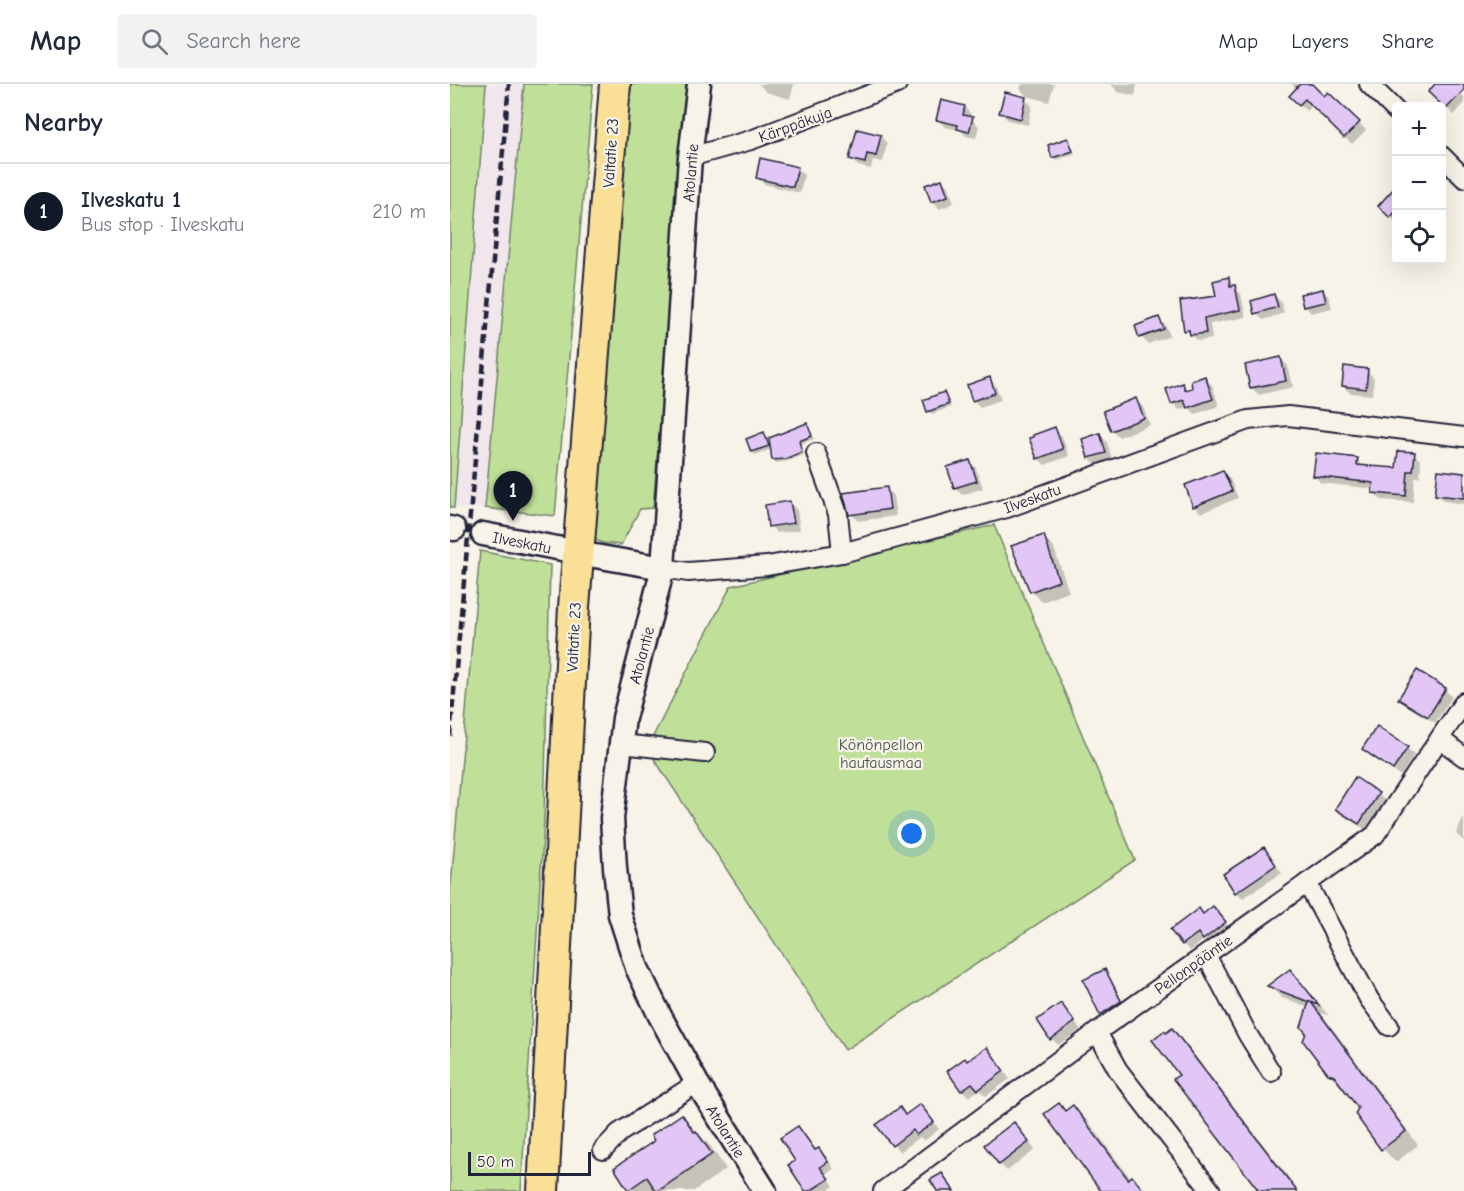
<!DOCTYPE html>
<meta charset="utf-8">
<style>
:root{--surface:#fff;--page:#f2f2f3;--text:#1f2937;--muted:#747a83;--line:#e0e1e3;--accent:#111827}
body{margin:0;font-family:"Comic Neue",sans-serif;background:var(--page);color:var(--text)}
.controls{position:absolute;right:18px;top:18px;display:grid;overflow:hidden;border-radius:6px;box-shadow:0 6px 24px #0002}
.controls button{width:54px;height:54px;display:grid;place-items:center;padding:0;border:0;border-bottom:2px solid var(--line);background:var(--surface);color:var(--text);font:30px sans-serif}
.scale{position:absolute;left:18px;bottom:15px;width:123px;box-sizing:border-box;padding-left:6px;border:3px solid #22223b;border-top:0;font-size:16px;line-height:21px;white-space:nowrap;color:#22223b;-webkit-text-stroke:4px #f7f3e8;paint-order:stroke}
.you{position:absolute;left:462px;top:750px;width:21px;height:21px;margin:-15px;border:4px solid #fff;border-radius:50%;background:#1a73e8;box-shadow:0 0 0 9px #1a73e833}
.badge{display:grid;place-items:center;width:39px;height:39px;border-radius:50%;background:var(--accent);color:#fff;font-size:20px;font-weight:700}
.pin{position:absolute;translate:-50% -50px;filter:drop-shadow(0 2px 3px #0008)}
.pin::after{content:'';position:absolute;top:32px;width:21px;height:18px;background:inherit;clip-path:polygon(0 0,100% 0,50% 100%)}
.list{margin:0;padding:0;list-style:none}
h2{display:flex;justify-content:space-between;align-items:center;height:78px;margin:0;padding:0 24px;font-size:26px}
h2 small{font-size:20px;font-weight:400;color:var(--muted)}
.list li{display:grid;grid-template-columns:39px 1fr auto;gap:18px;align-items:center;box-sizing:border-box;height:96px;padding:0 24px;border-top:2px solid var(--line)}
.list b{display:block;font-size:22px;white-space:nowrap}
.list p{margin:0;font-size:20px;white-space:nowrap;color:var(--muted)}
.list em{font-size:20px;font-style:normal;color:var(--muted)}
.icon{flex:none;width:33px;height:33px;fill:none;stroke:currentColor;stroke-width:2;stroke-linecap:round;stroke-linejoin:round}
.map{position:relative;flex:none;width:1014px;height:1107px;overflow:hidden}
header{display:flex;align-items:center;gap:36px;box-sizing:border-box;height:84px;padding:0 30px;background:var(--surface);border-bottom:2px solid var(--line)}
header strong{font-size:28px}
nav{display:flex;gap:33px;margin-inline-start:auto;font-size:21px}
.search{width:420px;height:54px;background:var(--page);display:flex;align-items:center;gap:15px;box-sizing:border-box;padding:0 21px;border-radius:6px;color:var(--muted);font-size:22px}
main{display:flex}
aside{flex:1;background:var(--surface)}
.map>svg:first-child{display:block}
.built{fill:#f1e6ec}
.green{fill:#c0e099;stroke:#71816a;stroke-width:1.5}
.shadow{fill:#0003}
.building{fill:#e2c7f6;stroke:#22223b;stroke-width:1.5}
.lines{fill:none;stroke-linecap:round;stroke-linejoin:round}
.minor-casing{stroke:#22223b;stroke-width:22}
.tertiary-casing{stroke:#22223b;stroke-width:27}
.trunk-casing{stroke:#22223b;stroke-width:34}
.minor{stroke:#f7f3e8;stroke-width:18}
.tertiary{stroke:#f7f3e8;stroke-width:22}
.trunk{stroke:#fadf96;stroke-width:30}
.rail{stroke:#22223b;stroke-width:4.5;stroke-dasharray:9 4.5;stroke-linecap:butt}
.labels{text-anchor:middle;stroke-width:4.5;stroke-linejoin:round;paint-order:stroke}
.street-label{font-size:16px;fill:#22223b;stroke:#f7f3e8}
.park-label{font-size:16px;fill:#4a5252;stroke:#f7f3e8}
</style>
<header>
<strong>Map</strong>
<div class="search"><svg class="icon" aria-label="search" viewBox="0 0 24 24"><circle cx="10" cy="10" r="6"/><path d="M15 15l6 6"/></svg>Search here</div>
<nav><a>Map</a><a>Layers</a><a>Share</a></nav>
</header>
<main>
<aside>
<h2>Nearby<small></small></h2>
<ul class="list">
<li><span class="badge">1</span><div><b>Ilveskatu 1</b><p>Bus stop · Ilveskatu</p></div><em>210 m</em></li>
</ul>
</aside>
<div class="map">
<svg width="1014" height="1107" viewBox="0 0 1014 1107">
<rect width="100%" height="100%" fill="#f7f3e8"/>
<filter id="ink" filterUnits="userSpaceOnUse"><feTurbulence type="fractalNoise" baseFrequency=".0167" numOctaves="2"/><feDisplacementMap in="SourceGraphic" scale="12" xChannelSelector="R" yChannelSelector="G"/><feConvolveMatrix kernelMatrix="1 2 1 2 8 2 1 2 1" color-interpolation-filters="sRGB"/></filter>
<g filter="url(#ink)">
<polygon class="built" points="36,0 74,0 35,424 4,424"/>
<g class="green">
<polygon points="0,0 36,0 4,424 0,424"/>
<polygon points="74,0 143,0 105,432 35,424"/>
<polygon points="181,0 239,0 203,424 190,425 171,461 153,459 143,455"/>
<polygon points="544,441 685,776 395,966 197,664 281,502"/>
<polygon points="30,467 100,481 94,736 71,1107 0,1107 0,812"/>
</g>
<g class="shadow">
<polygon points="309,0 344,0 340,15 316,8"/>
<polygon points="572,0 604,0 599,18 577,12 570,5"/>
<polygon points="661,0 687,0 685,12 668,8"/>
<polygon points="842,0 860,0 874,14 878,10 916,46 902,60 862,21 857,27 848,19 847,6"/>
<polygon points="988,0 999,0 1014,14 1014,20 1004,31 980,8"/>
<polygon points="575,15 582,22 578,41 558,36 551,29"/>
<polygon points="514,23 521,30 520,34 529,42 526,54 516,52 510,46 495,43 488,36"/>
<polygon points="430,52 437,59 433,78 423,76 421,85 408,82 401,75"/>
<polygon points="618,56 625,70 607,76 604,73"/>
<polygon points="347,84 354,91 350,109 314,100 307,94"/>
<polygon points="492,97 499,103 504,119 490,125 483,118 477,102"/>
<polygon points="945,105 946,106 946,138 930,122"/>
<polygon points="778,195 791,210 796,233 760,240 762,255 748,257 736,246 768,213"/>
<polygon points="872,206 879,213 882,224 861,229 855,222"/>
<polygon points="824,211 831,218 834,229 813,236 806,229"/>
<polygon points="709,235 716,242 720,252 698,260 691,253"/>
<polygon points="831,275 838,282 843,303 809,311 802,304 797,282"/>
<polygon points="917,287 924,294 922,311 900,309 893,302"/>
<polygon points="755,294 762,301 769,322 745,330 738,323 729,326 723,319 733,301 738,307 744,305"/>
<polygon points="539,295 546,302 551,316 530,323 523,316"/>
<polygon points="494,310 501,323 482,330 479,327"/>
<polygon points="686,316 693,323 700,341 669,353 662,346"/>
<polygon points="357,340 364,355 351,360 354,371 338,377 326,379 323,376 322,365 305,371 302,368 314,350 321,365"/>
<polygon points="605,345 612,352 619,372 595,381 588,374"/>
<polygon points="650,351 657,358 662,375 646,381 639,374"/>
<polygon points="964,370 971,377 970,393 965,393 963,418 931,416 924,409 924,405 871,399 864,392 907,376 914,383 948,386"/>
<polygon points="519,377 526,384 533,404 512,411 505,404"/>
<polygon points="773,388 780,395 788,414 751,429 744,422"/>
<polygon points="1014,391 1014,420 994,417 987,410"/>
<polygon points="437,405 443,412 446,432 408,437 401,430"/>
<polygon points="340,419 347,426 350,446 327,449 320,442"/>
<polygon points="594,453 604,464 619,508 592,518 581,507"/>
<polygon points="995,606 1002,613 985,639 957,622 950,615"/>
<polygon points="957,664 964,671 951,692 920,672 914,665"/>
<polygon points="928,710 935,717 916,746 894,732 887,725"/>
<polygon points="1014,732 1014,757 1006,750"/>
<polygon points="814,765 832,789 793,814 786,808"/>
<polygon points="763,824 782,846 761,862 755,855 740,867 733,860 749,826 754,831"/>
<polygon points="654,887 661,894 677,925 658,937 651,930"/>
<polygon points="840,887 879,932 871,929 968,1061 946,1078 933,1065 907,1030 909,1024 879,989 857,949 859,924 832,914 819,902"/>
<polygon points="611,921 631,946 608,961 602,955"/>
<polygon points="722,946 736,960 849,1107 810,1107 731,991 716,951"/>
<polygon points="537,965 560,995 536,1012 529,1006 519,1013 512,1006 518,978"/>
<polygon points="609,1021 616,1028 623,1023 638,1037 681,1095 682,1094 695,1107 653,1107"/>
<polygon points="470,1022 489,1045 474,1057 470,1053 450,1068 428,1042 450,1025 456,1032"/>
<polygon points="232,1032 261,1063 276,1085 244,1107 181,1107 179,1105 206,1057"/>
<polygon points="348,1044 366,1067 369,1066 376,1072 384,1085 376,1090 384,1102 377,1107 357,1107 347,1077"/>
<polygon points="571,1047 585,1066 557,1087 550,1080"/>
</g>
<g class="building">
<polygon points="850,0 862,0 874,12 878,8 910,38 894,54 855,15 849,21 839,12"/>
<polygon points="985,0 1014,0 1014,6 996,25 978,8"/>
<polygon points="555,8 576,13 571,35 549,29"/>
<polygon points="491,16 515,22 513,31 523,33 519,48 507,45 508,41 486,36"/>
<polygon points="407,45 431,51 426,72 417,70 415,79 399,75"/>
<polygon points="618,54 623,67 602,74 598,61"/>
<polygon points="310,74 348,83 343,103 306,94"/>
<polygon points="492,95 498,112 481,118 475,101"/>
<polygon points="946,102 946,127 940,134 928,122"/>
<polygon points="779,193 780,202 785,201 790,226 754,234 756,249 740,251 739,246 734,247 730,217 766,212 763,197"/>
<polygon points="873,205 876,218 853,223 850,210"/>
<polygon points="824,210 828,223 804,230 801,217"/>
<polygon points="709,233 714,245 689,254 685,242"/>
<polygon points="831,273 836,297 800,304 795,281"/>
<polygon points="894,282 918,285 916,305 892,302"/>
<polygon points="755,292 763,315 737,324 734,316 721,320 716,305 733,299 735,306 742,304 741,297"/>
<polygon points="540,293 545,309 522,317 517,301"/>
<polygon points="494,308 499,320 477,328 473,316"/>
<polygon points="686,314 694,334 661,347 653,327"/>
<polygon points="357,339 362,352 349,357 352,368 335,375 322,376 319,354"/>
<polygon points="605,343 613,365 587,375 579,354 583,353 583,351"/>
<polygon points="314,348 319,362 301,368 296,355"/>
<polygon points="650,349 656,369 638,374 632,355"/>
<polygon points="948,367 965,368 963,387 958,387 956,412 922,409 923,399 863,392 866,369 908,374 907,381 946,384"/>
<polygon points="520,376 527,397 504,404 497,383"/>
<polygon points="773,386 782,407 743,423 735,401"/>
<polygon points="988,386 1014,389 1014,414 985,411"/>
<polygon points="437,403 440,425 399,431 393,409"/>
<polygon points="340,417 344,439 318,443 315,421"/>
<polygon points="594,451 609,497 580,508 561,462"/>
<polygon points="967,586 996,604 978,633 948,615"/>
<polygon points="927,642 958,663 943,686 912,665"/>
<polygon points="905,693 929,709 909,740 885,725"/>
<polygon points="814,763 826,781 785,809 773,790"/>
<polygon points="763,822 776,838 753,856 748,849 732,861 720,846 749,824 753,830"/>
<polygon points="655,885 671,917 650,931 633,896"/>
<polygon points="840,885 869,921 861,918 956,1047 931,1066 905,1030 908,1024 884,992 878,990 853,957 856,949 851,943 859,918 817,902"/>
<polygon points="611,919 625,938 600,956 587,936"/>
<polygon points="722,944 847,1107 809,1107 723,995 729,991 702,956 714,947 716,949"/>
<polygon points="537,963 554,987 528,1006 522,999 511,1007 497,987 515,974 517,977"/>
<polygon points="609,1019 615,1027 623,1021 678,1095 682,1092 694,1107 651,1107 594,1030"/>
<polygon points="470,1020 484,1038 466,1051 463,1046 442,1062 426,1041 450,1023 455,1031"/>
<polygon points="232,1030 244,1048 246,1047 262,1070 208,1107 206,1107 197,1093 178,1106 164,1084 204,1057 201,1051"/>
<polygon points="564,1038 579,1058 549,1081 534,1061"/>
<polygon points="348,1042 365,1066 369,1064 378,1078 370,1083 379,1095 360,1107 355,1107 338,1081 345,1077 330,1054"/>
<polygon points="492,1089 504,1107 487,1107 480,1096"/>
</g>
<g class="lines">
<g class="minor-casing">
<g id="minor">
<polyline points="919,0 946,27"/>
<polyline points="992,72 1014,94"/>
<polyline points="240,73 301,56 447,0"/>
<polyline points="366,369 388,430 392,469"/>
<polyline points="213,484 238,488 317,482 392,469 557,424 798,336 838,332 1014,353"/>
<polyline points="990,655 1014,673"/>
<polyline points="171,660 255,669"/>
<polyline points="857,799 919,915 939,942"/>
<polyline points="756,871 798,951 821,988"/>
<polyline points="647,948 668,986 761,1107"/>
<polyline points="153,1066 169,1049 247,999"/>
<polyline points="433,1107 647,948 925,751 1014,618"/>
</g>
</g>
<g class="tertiary-casing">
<g id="tertiary">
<polyline points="249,0 240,73 213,484 174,634 162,734 165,784 170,831 187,884 210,932 247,999 315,1107"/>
<polyline points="0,444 4,445"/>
<polyline points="33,450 112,465"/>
<polyline points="145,472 213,484"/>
</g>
</g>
<g class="trunk-casing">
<polyline id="trunk" points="93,1107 124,523 165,0"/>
</g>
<use href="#minor" class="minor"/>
<use href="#tertiary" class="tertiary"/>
<use href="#trunk" class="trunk"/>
<polyline class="rail" points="0,652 59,0"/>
</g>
</g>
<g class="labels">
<g class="street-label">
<text transform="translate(345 40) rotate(-20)" y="6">Kärppäkuja</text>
<text transform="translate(160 69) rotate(-86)" y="6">Valtatie 23</text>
<text transform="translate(240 89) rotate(-85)" y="6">Atolantie</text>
<text transform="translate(582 414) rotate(-20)" y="6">Ilveskatu</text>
<text transform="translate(72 458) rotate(11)" y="6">Ilveskatu</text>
<text transform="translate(123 553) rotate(-87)" y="6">Valtatie 23</text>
<text transform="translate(191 571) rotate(-75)" y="6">Atolantie</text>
<text transform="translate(743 880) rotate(-35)" y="6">Pellonpääntie</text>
<text transform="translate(276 1047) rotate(58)" y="6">Atolantie</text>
</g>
<g class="park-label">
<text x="431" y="666">Könönpellon<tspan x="431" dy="18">hautausmaa</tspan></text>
</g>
</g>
</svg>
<div class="controls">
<button>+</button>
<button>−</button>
<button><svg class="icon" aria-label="locate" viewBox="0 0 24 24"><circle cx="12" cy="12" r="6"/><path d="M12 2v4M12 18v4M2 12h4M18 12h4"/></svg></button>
</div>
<div class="scale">50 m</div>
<div class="you"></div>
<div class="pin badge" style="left:63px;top:437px">1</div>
</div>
</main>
